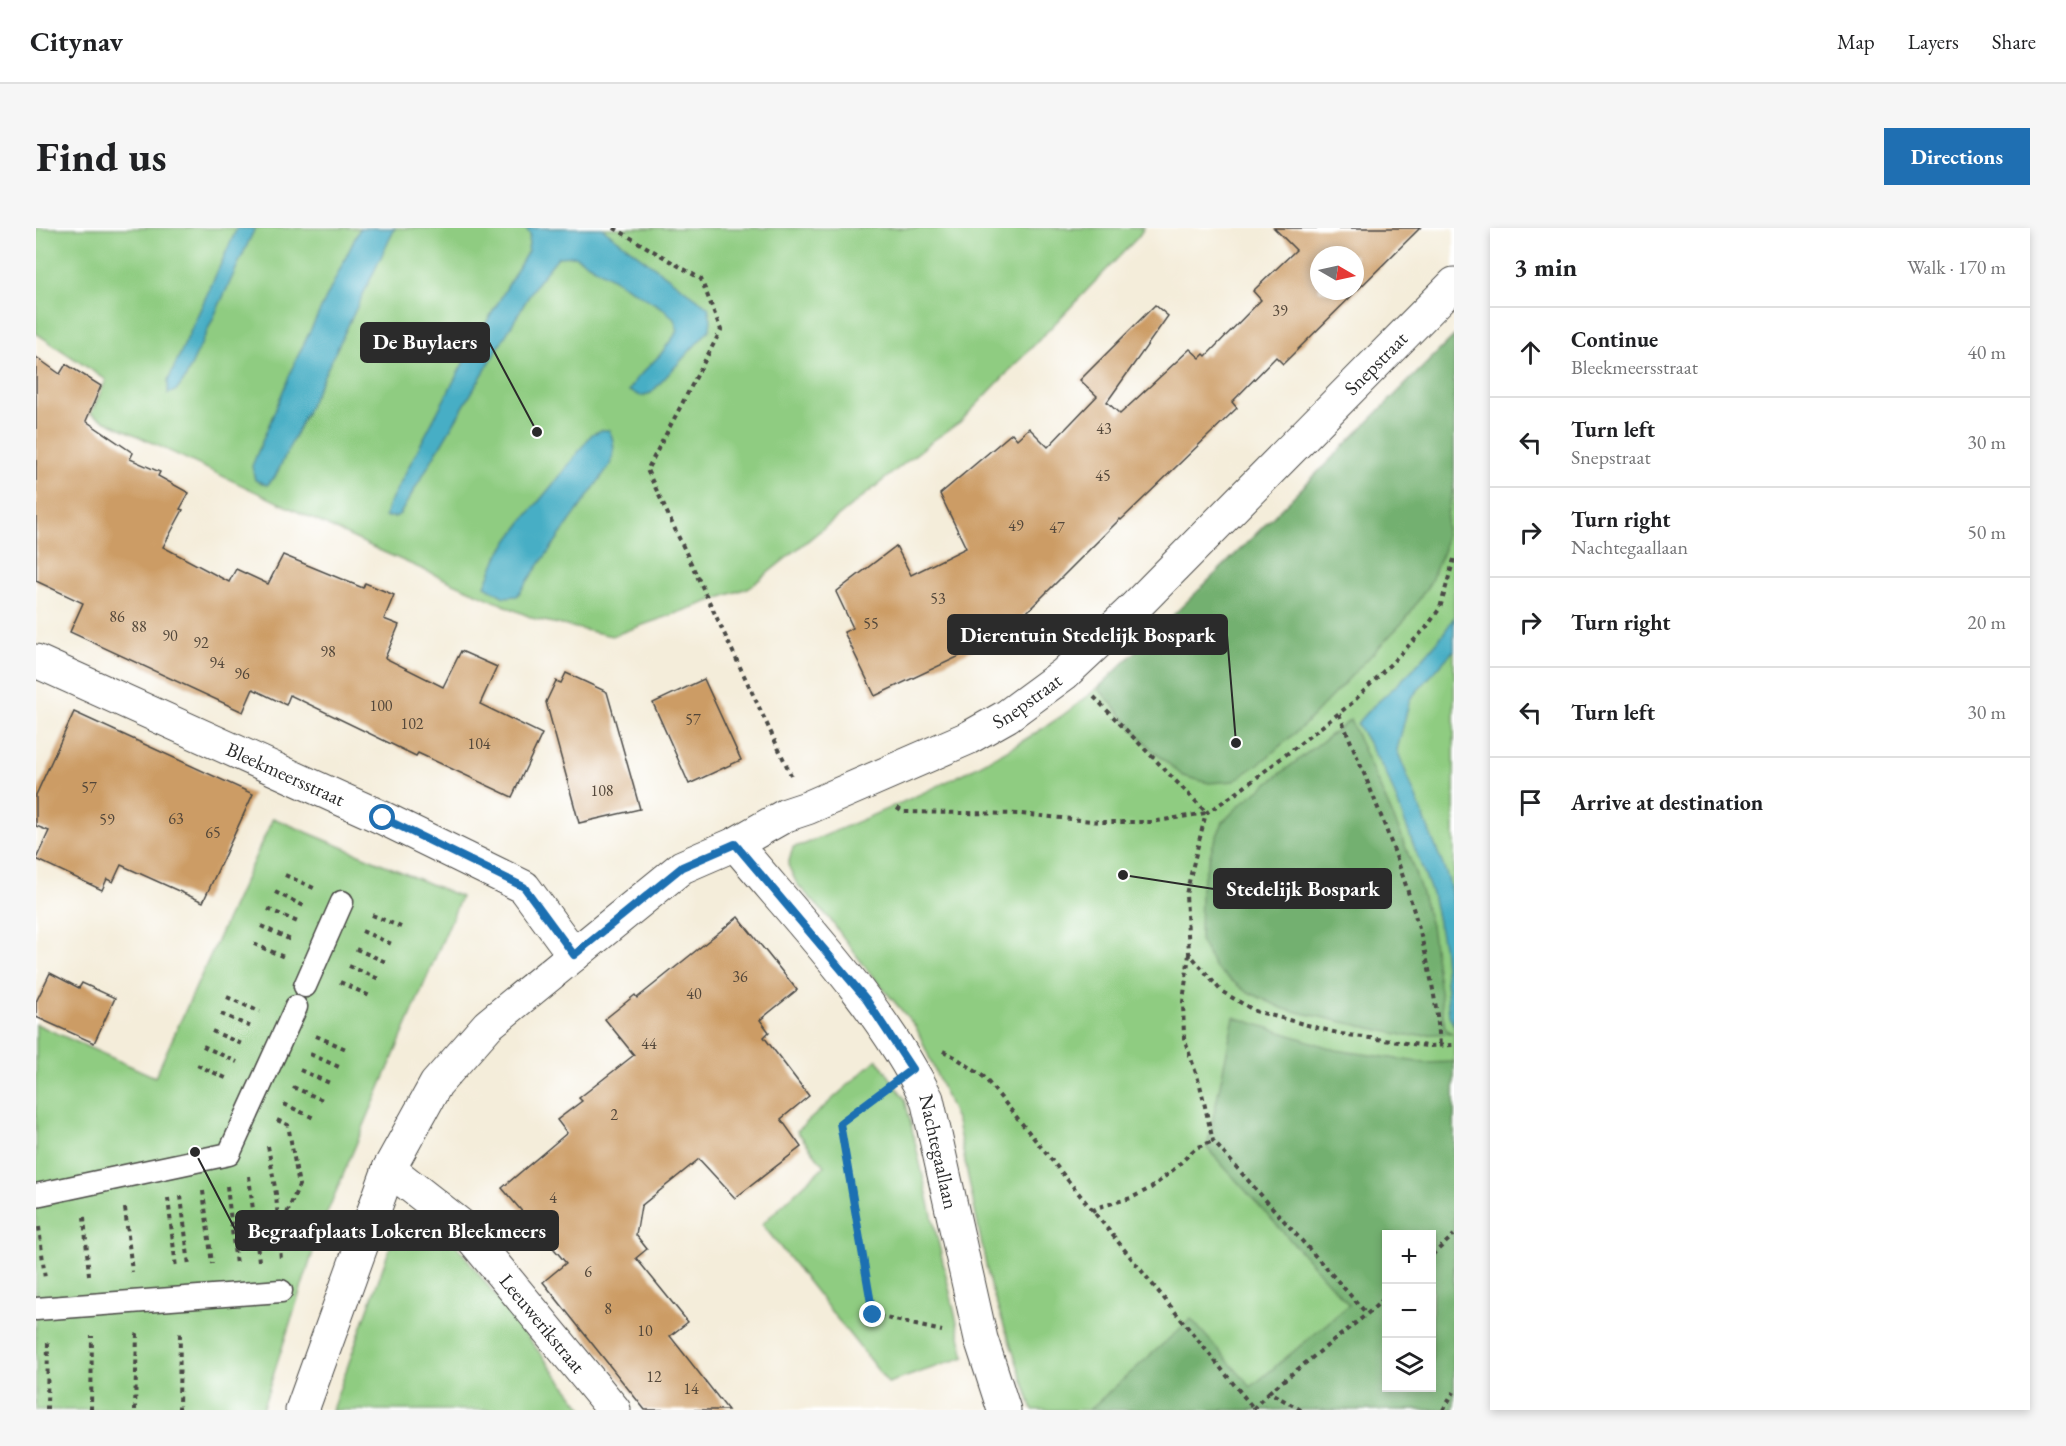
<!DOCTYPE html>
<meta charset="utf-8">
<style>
:root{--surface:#fff;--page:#f6f6f6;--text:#202124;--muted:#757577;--line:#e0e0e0;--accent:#1f6fb2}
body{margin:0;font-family:"EB Garamond",serif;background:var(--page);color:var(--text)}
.controls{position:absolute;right:18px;bottom:18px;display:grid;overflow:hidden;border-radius:0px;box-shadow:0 3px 9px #0003}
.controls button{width:54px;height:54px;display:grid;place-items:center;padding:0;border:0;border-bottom:2px solid var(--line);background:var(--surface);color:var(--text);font:30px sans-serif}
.compass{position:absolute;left:1274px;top:18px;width:54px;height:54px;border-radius:50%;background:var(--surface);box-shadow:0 3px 9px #0003;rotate:99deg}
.stop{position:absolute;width:18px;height:18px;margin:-14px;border:4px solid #1f6fb2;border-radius:50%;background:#fff}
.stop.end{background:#1f6fb2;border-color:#fff;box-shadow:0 2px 6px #0008}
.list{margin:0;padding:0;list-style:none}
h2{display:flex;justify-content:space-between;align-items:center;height:78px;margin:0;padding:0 24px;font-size:26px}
h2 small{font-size:20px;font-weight:400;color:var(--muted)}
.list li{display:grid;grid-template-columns:39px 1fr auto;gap:18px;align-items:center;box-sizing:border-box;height:90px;padding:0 24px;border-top:2px solid var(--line)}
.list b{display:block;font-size:22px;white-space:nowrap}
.list p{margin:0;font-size:20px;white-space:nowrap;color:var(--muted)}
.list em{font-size:20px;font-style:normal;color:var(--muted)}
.icon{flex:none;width:33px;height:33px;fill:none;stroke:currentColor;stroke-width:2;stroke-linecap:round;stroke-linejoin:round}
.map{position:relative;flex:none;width:1418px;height:1182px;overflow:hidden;border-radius:0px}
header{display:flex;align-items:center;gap:36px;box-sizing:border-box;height:84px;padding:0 30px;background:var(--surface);border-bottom:2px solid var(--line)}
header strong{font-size:28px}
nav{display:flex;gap:33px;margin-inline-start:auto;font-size:21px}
.intro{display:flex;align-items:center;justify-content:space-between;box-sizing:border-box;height:144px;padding:0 36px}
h1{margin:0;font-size:42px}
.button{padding:15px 27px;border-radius:0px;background:var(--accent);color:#fff;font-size:21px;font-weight:700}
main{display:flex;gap:36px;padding:0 36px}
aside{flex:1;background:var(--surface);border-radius:0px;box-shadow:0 3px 9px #0003}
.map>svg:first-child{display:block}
.green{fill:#8fcc81;stroke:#5d7c56;stroke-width:1.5;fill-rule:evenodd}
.forest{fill:#73b06f;stroke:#4f6e4d;stroke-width:1.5;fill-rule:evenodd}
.water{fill:#46aec5;stroke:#386c78;stroke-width:1.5}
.building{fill:#cc9c65;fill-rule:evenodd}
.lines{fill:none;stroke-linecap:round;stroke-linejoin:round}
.lane-casing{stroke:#494845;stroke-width:25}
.street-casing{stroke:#494845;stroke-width:35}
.path{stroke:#494845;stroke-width:4;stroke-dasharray:4.5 4.5;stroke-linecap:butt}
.lane{stroke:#fff;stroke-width:22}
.street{stroke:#fff;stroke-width:33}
.route{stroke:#1f6fb2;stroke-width:8}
.labels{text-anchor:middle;stroke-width:6;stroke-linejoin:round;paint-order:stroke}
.number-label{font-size:16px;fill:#53473a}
.street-label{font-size:20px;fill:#2b2b2b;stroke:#fff}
.leader{fill:none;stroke:#2b2b2b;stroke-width:2}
.callout-dot{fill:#2b2b2b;stroke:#fff;stroke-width:2}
.callout{fill:#2b2b2b;stroke:#2b2b2b;stroke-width:2}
.callout-label{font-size:21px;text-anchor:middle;font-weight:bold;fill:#fff}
</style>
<header>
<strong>Citynav</strong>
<nav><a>Map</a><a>Layers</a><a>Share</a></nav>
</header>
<div class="intro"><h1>Find us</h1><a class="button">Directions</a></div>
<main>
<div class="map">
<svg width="1418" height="1182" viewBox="0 0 1418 1182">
<rect width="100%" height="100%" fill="#fff"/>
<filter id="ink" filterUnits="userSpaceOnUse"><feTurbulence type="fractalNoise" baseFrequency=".0167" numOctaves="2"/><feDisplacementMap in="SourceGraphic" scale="12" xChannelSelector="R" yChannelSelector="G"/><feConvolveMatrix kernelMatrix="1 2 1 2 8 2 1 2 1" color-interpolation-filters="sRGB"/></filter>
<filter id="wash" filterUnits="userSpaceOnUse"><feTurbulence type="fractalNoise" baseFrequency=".008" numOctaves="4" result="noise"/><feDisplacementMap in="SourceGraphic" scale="24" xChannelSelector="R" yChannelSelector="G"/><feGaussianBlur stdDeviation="1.35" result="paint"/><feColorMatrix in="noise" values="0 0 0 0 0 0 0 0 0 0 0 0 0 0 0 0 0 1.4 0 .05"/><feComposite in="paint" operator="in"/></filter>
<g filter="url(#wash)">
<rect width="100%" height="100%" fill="#f4edda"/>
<g class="green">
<polygon points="0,0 1108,0 1102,9 924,194 895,214 714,359 576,408 499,391 345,323 55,186 70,152 0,105"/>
<path d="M1418 108V1182H997L954 1057 921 894 880 799 832 743 793 690 761 656 752 637 757 619 769 616C851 581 934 548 1009 499 1072 459 1122 403 1174 351 1256 271 1337 189 1418 108ZM1350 1006H1396V1160H1350Z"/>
<polygon points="237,590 425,669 285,999 226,1182 0,1182 0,796 119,849"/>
<polygon points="841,831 869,871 929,1129 852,1155 726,996 788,938 761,903"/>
<polygon points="362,997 405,997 548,1182 296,1182"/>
</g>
<g class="forest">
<polygon points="1418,108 1418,255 1411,287 1408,321 1394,355 1370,391 1267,498 1228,532 1198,553 1173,555 1147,548 1116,522 1062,460 1203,323"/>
<polygon points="1314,492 1366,609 1384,659 1395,698 1409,800 1415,805 1371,808 1248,781 1208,762 1179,740 1164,712 1165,659 1177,617 1187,594 1206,575"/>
<path d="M1198 789 1300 822 1389 835 1418 834V1182H1053L1155 1091 1215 1159 1313 1077 1171 920ZM1396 1006V1160H1350V1006Z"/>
</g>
<g class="water">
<polygon points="201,0 219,0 149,151 141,162 132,166 132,153"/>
<polygon points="324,0 359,0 239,249 231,257 219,252 216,238 259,134"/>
<polygon points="489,0 566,0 672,79 675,91 674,101 615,165 605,168 593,163 600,151 624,127 642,103 638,91 628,81 539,28 522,29 500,56 364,286 359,289 349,289 352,278 432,126 492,23 494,6"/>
<path d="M566 202H573C579 214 579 224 574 237L481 368 468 369 449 358 462 327 489 290 523 249 556 206Z"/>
<path d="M1418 389V422L1374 471 1361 522 1412 650 1418 677V798L1413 787 1407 717 1396 666 1351 547 1321 496C1330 482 1343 474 1354 463 1378 441 1402 417 1418 389Z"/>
</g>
<g id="blocks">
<g class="building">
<path d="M1238 0H1384L1247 136 1240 129 1196 174 1201 180 1111 267 1085 292 1084 291 977 398 979 402 839 468 808 404 817 400 800 364 860 318 875 347 930 320 904 266 976 205 981 211 993 200 1012 219 1061 168 1044 152 1119 77 1132 88 1071 174 1084 186 1154 121 1164 130 1168 126 1170 128 1225 72 1217 63 1260 22ZM1283 27H1319V63H1283Z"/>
<polygon points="0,129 24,146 30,136 65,158 50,193 97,225 94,231 124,244 122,248 153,265 144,281 147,282 127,319 193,354 200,341 232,356 247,327 327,360 329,355 358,367 348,391 363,397 349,430 407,459 425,423 461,439 444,476 506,506 476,569 382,525 380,528 254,467 250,477 217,461 207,484 34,404 47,375 0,353"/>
<polygon points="530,445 571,464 604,581 543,595 510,474 520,453 525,455"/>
<polygon points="668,451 705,532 653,556 617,475"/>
<polygon points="38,484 217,566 167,674 85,637 77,654 71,651 66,662 0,631 13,603 0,598 0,567"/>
<polygon points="702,689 761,762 724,792 733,804 728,809 773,868 745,891 765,919 699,970 663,931 605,978 600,1007 611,1021 600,1030 652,1094 634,1108 692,1182 609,1182 507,1054 530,1035 466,960 531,905 521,892 546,873 543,870 598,827 569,791 599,767 601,770"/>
<polygon points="14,745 43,760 46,755 79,770 58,815 0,789 0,774"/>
</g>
</g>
</g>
<g filter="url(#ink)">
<use href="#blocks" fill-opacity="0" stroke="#494845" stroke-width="1.5"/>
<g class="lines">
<g class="lane-casing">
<g id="lane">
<polyline points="269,758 306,674"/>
<polyline points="0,967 193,926 260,779"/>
<polyline points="0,1081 245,1063"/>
</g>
</g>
<g class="street-casing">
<g id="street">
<path id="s1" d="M0 433 347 590 488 659 538 727"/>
<path id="s2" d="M699 616C767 697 843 775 891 871L945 1111 968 1182"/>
<path id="s3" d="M353 941 427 999 578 1182"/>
<path id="s4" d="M266 1182 353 941 400 856 452 797 646 639 699 616 750 587 771 580 932 510 971 488 1028 446 1093 385 1418 56"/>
</g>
</g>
<g class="path">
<polyline points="578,0 665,51 685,102 611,242 755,547"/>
<polyline points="1418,331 1404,380 1390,400 1316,475 1202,564 1170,585 1150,666 1153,725 1185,763 1219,783 1305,806 1391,818 1418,817"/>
<polyline points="1058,469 1170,584"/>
<path d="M1303 486C1346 587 1397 708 1404 818"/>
<polyline points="861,580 867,584 985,586 1065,594 1116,594 1170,585"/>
<polyline points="249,647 280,661"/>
<polyline points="239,664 270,679"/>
<polyline points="232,681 264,695"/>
<polyline points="336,687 365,699"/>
<polyline points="225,698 257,713"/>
<polyline points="326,703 358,717"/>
<polyline points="218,716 248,729"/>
<polyline points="320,721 350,734"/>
<polyline points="1153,726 1147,774 1148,810 1164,857 1177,913 1331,1086"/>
<polyline points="313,738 343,751"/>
<polyline points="304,754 336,769"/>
<polyline points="191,769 224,784"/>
<polyline points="185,786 218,800"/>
<polyline points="176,803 208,817"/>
<polyline points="280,808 310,821"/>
<polyline points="167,818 201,834"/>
<polyline points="907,823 919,829 948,849 1218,1181"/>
<polyline points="274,826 303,839"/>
<polyline points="161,837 192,851"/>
<polyline points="264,842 296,856"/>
<polyline points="257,859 289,873"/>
<polyline points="845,864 804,895 837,1087 906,1103"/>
<polyline points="248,876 280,891"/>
<polyline points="241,892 252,897 263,957 244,1002"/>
<polyline points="232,918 240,966 245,1032"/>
<polyline points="213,948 223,1033"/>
<polyline points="191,958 200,1037"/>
<polyline points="167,963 176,1036"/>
<polyline points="145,968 153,1038"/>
<polyline points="132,970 140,1040"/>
<polyline points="89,980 96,1044"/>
<polyline points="1056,983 1063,979 1095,970 1115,960 1137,942 1160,920 1177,913"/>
<polyline points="48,989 53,1047"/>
<polyline points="3,999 9,1051"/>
<polyline points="1396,1027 1418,1007"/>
<polyline points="1217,1181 1233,1164"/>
<polyline points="11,1182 12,1112"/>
<polyline points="55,1182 56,1108"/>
<polyline points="99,1182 101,1105"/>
<polyline points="143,1182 144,1102"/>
<polyline points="1265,1182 1233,1164 1331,1086 1350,1069"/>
<polyline points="1407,1182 1418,1164"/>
</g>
<use href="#lane" class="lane"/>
<use href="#street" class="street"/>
</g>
</g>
<g class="lines" filter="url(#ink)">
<polyline class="route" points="347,590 488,659 538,727 646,639 699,616 830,771 876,841 804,895 837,1087"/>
</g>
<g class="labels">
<g class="number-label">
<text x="1244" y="88">39</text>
<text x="1068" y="206">43</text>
<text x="1067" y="253">45</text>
<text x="980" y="303">49</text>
<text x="1021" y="305">47</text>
<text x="902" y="376">53</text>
<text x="81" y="394">86</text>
<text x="835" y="401">55</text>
<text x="103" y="404">88</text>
<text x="134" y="413">90</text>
<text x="165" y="420">92</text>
<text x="292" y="429">98</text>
<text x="181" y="440">94</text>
<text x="206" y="451">96</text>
<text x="345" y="483">100</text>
<text x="657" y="497">57</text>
<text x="376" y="501">102</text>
<text x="443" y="521">104</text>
<text x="53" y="565">57</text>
<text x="566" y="568">108</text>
<text x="140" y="596">63</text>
<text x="71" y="597">59</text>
<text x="177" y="610">65</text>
<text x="704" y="754">36</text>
<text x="658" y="771">40</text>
<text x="613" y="821">44</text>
<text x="578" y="892">2</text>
<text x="517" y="975">4</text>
<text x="552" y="1049">6</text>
<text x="572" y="1086">8</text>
<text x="609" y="1108">10</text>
<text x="618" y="1154">12</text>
<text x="655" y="1166">14</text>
</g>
<g class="street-label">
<text dy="7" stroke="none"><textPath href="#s4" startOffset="1552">Snepstraat</textPath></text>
<text dy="7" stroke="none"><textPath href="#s4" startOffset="1066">Snepstraat</textPath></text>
<text dy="7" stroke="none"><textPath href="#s1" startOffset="274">Bleekmeersstraat</textPath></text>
<text dy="7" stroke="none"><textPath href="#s2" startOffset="374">Nachtegaallaan</textPath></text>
<text dy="7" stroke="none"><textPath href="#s3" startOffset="219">Leeuwerikstraat</textPath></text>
</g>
</g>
<path class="leader" d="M501 204L453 114M1200 515L1191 407M1087 647L1178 661M159 924L200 1003"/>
<g class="callout-dot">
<circle cx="501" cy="204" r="6"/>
<circle cx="1200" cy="515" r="6"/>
<circle cx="1087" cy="647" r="6"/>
<circle cx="159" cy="924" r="6"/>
</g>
<g class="callout">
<rect x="325" y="95" width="128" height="39" rx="6"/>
<rect x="912" y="387" width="279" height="39" rx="6"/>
<rect x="1178" y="641" width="177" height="39" rx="6"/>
<rect x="200" y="983" width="322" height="39" rx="6"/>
</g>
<g class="callout-label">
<text x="389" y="121">De Buylaers</text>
<text x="1052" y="414">Dierentuin Stedelijk Bospark</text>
<text x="1267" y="668">Stedelijk Bospark</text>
<text x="361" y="1010">Begraafplaats Lokeren Bleekmeers</text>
</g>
</svg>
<div class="controls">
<button>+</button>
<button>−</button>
<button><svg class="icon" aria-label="layers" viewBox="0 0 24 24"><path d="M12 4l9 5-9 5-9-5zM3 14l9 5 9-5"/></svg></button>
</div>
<svg class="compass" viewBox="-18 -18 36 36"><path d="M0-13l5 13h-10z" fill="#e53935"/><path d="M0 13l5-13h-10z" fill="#757577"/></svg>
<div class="stop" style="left:347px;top:590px"></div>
<div class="stop end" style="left:837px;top:1087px"></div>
</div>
<aside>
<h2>3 min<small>Walk · 170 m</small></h2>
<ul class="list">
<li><svg class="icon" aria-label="ahead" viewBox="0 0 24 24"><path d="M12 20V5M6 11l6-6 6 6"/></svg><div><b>Continue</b><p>Bleekmeersstraat</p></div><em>40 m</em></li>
<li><svg class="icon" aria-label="left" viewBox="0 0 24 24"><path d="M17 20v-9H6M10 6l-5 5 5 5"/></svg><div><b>Turn left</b><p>Snepstraat</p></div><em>30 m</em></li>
<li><svg class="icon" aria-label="right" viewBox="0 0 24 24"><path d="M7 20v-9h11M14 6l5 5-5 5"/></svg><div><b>Turn right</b><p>Nachtegaallaan</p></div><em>50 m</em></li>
<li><svg class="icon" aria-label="right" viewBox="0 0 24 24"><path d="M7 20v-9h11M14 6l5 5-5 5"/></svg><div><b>Turn right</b></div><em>20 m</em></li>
<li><svg class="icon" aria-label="left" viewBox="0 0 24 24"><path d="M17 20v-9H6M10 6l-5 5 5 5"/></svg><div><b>Turn left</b></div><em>30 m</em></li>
<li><svg class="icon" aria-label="arrive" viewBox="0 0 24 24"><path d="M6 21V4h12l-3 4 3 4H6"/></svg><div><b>Arrive at destination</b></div></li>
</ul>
</aside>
</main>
